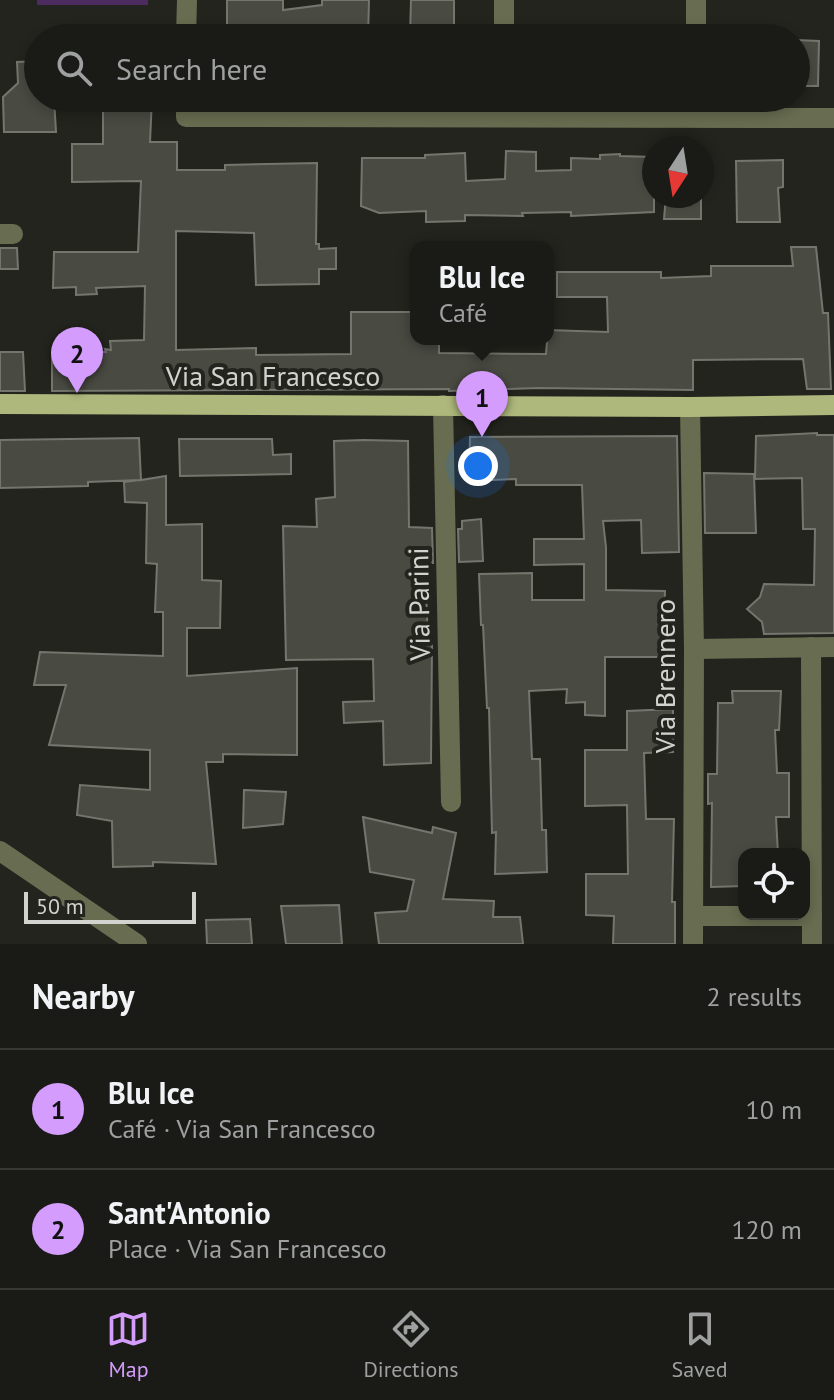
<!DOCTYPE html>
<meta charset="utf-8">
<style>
:root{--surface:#1a1b16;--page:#23241f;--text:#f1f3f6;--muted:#9fa1a1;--line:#383935;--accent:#d49cfc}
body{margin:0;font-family:"PT Sans",sans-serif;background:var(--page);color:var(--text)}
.controls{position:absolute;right:24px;bottom:24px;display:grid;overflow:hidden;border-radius:16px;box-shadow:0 4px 12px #0003}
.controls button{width:72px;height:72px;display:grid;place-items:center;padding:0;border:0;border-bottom:2px solid var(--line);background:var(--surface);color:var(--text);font:40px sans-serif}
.compass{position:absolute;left:642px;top:136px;width:72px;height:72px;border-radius:50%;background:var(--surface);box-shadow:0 4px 12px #0003;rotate:192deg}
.scale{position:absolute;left:24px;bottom:20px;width:172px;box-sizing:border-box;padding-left:8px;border:4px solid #d2d3cf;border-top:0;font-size:22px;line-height:28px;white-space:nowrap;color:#d2d3cf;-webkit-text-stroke:6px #23241d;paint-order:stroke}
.you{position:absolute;left:478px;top:466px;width:28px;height:28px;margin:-20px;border:6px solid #fff;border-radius:50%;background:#1a73e8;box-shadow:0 0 0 12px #1a73e833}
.badge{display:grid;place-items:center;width:52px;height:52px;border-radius:50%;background:var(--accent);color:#111;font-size:26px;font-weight:700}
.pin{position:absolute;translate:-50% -66px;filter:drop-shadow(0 2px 4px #0008)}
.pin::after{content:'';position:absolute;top:42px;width:28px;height:24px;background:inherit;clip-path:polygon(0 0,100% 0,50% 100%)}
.popup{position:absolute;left:410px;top:241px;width:144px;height:104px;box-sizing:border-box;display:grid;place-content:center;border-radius:16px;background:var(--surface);filter:drop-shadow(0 2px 6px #0005);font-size:26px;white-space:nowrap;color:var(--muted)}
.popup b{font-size:30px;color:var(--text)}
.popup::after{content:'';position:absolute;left:50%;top:100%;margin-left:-16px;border:16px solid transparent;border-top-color:var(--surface)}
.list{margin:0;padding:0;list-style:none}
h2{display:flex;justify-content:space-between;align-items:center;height:104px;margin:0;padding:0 32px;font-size:34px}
h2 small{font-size:26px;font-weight:400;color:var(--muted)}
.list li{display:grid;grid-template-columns:52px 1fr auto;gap:24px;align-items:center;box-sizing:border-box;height:120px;padding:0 32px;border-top:2px solid var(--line)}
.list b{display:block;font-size:30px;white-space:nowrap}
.list p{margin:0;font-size:26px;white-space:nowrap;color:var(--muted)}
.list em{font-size:26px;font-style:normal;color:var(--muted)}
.icon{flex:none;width:44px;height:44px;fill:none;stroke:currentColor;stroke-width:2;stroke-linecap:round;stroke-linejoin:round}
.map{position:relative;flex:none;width:834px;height:944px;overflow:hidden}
.search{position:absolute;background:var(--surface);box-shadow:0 4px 12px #0003;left:24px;right:24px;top:24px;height:88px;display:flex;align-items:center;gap:20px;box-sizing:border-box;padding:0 28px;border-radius:44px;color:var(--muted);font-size:30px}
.sheet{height:344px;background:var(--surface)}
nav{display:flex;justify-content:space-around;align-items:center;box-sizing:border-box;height:112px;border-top:2px solid var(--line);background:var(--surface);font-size:22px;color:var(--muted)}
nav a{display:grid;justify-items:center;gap:4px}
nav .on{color:var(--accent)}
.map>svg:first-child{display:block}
.park{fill:url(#park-crowns)}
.building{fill:#494a42;stroke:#74766e;stroke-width:2}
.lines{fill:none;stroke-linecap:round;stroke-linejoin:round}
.minor{stroke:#686d51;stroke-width:20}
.major{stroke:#aeb77c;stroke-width:20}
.labels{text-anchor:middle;stroke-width:8;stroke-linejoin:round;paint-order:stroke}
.street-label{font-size:28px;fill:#d2d3cf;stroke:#23241d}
</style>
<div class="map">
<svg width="834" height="944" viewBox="0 0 834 944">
<defs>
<pattern id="park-crowns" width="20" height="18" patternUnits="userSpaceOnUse" patternTransform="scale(2)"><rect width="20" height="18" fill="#4b2b60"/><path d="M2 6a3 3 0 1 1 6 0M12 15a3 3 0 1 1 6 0" fill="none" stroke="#644976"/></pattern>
</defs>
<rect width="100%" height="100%" fill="#23241d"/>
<rect class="park" x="37" y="0" width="111" height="5"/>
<g class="building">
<polygon points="227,0 283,0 283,10 322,5 322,0 369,0 368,38 227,38"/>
<polygon points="411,0 454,0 454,36 410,36"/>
<polygon points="796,40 819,41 818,86 796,86"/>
<polygon points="38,61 38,98 54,98 56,132 4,132 3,97 18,83 17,62"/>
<polygon points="103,98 152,98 150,142 177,142 177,170 225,170 225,165 317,163 316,244 319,244 319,249 336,248 336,269 319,269 319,284 256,285 254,233 176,231 176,350 256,348 256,355 351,354 351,312 416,312 416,339 439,339 439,353 546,354 548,330 608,332 607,297 557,297 557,272 661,272 661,278 711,276 711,266 793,266 791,247 816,247 823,313 828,313 831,389 807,389 803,359 693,360 693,390 540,388 449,391 449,389 52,391 52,352 106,352 105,349 111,350 110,341 144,340 145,286 96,288 97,294 76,295 76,287 53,288 54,252 138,252 141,181 72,182 72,144 103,144"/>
<polygon points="506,151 536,152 536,171 571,170 571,158 600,159 600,155 620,154 620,156 654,157 654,212 571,216 571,212 522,213 523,216 465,215 465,221 426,222 426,211 379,213 361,206 362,158 425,158 425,155 465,153 466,181 505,179"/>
<polygon points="783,160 783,187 778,188 780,222 737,222 736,161"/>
<polygon points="666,196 701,196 701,219 664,219"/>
<polygon points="0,248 17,248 18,269 0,269"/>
<polygon points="0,352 23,352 25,391 0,391"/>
<polygon points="817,433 817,435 834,435 834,633 764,634 762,622 747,609 760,597 764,584 814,585 815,529 803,529 802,478 755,479 756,436"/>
<polygon points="677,436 679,552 642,553 641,520 603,521 606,547 606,590 665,591 663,657 605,657 605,716 585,715 585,702 566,703 567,689 529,691 532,759 540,759 542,830 546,830 547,872 495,874 496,832 492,833 489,708 487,708 483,625 481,625 479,574 532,573 532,600 584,600 584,564 534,565 534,539 584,539 582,485 516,485 516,479 469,481 470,437"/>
<polygon points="139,438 141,480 166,476 166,525 202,524 202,580 221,581 220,628 187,628 187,676 297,668 297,755 223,754 223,762 206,762 216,864 153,862 153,866 113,867 112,821 77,815 80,785 150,790 150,750 49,745 66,685 34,685 40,652 163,656 163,612 155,612 157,564 146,563 147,503 125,502 124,482 140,480 88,482 88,486 0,488 0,440"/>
<polygon points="179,439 272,439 273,455 291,454 291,474 180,476"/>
<polygon points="364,440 408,441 409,527 432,528 433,563 425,563 428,643 432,643 431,763 384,765 383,721 344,723 343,702 374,701 373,659 286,660 283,526 317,527 316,499 335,497 334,441"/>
<polygon points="704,473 754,474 756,533 705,533"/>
<polygon points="481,519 483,561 459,562 458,529 462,529 462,521"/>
<polygon points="732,691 781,691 779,730 775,730 777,773 789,773 789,817 776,817 778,854 744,854 744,886 711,887 712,803 708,804 708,774 717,774 718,703 733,703"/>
<polygon points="673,709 673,752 644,753 646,819 674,819 672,902 675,902 675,944 613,944 614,916 586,915 586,874 628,874 627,805 585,806 585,750 627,750 627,711"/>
<polygon points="244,790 286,792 283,824 243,828"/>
<polygon points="363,817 432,833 433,827 456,833 443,899 494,901 493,917 520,917 523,944 379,944 375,913 407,911 414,880 370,872"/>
<polygon points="339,905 342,944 286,944 281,906"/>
<polygon points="250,919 252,944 207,944 206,920"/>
</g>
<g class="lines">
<g class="minor">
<polyline points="696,0 696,38"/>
<polyline points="186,38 187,0"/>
<polyline points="504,38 504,0"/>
<polyline points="186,98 186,117 834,118"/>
<polyline points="0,234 13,234"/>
<polyline points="443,405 451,802"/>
<polyline points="690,407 694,649 693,944"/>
<polyline points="811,647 812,944"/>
<polyline points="694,649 834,647"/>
<polyline points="0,851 137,944"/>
<polyline points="694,916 812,916"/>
</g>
<polyline class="major" points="0,404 690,407 834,405"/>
</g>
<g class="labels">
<g class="street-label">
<text x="273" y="386">Via San Francesco</text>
<text transform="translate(419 604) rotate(-91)" y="10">Via Parini</text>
<text transform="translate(665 676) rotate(-90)" y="10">Via Brennero</text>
</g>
</g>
</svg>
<div class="controls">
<button><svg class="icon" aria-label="locate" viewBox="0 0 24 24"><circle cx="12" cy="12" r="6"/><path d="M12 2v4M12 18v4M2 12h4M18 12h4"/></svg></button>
</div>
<svg class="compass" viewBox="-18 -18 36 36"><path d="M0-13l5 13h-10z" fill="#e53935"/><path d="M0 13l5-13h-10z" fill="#9fa1a1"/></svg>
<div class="scale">50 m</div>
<div class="you"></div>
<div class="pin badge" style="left:482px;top:437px">1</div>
<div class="popup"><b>Blu Ice</b>Café</div>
<div class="pin badge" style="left:77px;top:393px">2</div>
<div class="search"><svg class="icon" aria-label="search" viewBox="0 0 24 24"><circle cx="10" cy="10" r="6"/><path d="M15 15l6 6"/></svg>Search here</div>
</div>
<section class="sheet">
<h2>Nearby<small>2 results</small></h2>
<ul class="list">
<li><span class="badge">1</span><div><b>Blu Ice</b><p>Café · Via San Francesco</p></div><em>10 m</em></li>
<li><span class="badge">2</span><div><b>Sant'Antonio</b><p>Place · Via San Francesco</p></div><em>120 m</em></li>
</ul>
</section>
<nav>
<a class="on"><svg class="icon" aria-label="map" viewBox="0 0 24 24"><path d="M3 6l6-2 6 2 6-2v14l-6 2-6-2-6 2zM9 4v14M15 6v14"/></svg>Map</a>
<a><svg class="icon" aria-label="directions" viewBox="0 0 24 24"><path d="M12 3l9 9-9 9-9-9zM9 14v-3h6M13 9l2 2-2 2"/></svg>Directions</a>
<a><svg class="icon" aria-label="saved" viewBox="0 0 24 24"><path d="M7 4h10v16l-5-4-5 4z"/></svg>Saved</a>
</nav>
